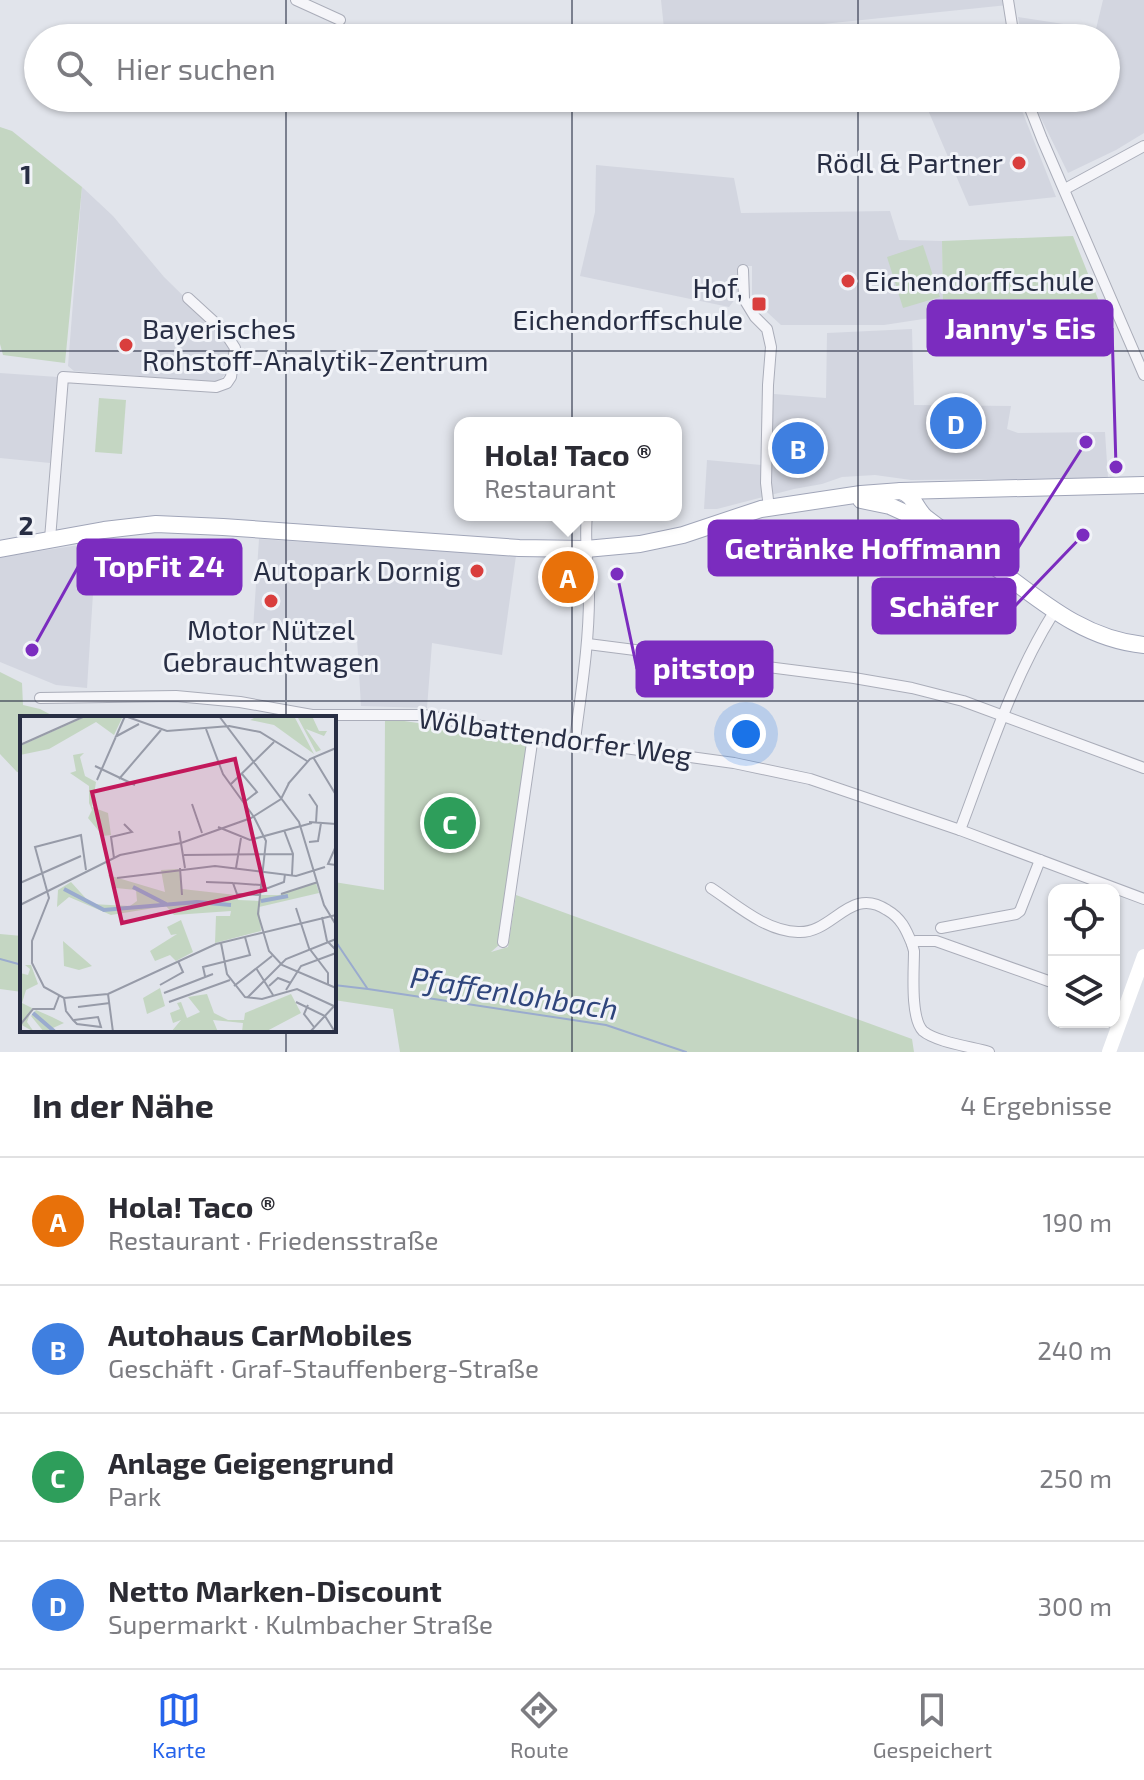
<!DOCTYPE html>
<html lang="de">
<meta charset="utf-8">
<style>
:root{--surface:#fff;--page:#f7f7f7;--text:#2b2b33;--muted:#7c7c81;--line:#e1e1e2;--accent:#2563eb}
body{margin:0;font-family:"Exo 2",sans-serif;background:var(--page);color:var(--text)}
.controls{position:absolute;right:24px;bottom:24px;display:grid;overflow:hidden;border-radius:16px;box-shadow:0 2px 6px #0004}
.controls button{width:72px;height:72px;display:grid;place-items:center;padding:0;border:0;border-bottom:2px solid var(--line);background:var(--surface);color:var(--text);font:40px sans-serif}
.you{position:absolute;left:746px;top:734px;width:28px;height:28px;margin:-20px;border:6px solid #fff;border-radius:50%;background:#1a73e8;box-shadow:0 0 0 12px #1a73e833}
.badge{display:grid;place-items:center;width:52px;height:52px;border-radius:50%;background:var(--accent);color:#fff;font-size:26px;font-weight:700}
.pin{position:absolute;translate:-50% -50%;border:4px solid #fff;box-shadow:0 2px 8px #0006}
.popup{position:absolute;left:454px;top:417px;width:228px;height:104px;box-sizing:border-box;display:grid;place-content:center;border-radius:16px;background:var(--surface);filter:drop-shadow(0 2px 6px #0005);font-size:26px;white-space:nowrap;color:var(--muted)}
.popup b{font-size:30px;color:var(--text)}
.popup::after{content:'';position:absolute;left:50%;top:100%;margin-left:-16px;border:16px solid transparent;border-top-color:var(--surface)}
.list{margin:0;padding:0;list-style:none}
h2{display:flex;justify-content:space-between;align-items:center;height:104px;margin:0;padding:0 32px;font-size:34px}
h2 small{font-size:26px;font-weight:400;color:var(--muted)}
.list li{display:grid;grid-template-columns:52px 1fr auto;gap:24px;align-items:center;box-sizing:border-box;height:128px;padding:0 32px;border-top:2px solid var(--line)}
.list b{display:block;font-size:30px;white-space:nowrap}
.list p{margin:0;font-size:26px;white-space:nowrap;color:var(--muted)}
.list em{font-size:26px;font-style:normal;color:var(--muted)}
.icon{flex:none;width:44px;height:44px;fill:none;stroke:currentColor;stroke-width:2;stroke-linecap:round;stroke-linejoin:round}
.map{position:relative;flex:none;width:1144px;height:1052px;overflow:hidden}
.search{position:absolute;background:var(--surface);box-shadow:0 2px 6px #0004;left:24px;right:24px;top:24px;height:88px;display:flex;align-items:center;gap:20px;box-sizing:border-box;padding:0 28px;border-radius:44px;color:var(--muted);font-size:30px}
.sheet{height:616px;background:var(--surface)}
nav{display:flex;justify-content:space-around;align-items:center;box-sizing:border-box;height:112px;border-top:2px solid var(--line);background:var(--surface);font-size:22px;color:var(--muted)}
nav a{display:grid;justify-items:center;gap:4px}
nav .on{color:var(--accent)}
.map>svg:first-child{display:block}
.built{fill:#d3d6e0}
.green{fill:#c4d6c2}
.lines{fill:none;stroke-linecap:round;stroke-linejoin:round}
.stream{stroke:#9aabce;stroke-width:2}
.minor-casing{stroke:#aaadb9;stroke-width:12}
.primary-casing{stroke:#a0a5b8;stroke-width:18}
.minor{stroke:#f5f5f9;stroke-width:10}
.secondary{stroke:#fff;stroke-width:14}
.primary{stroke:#fff;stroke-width:16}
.grid{fill:none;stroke:#282e44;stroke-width:2;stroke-opacity:0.55}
.poi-dot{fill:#d93e3d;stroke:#f1f3f8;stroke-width:3}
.labels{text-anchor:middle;stroke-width:6;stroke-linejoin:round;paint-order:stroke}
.poi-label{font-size:28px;fill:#282e44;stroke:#f1f3f8;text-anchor:end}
.street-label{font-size:28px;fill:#282e44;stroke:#f1f3f8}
.water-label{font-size:30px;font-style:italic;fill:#2f457c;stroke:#f1f3f8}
.inset-river{fill:none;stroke:#9aabce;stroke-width:4}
.inset-road{fill:none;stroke:#979ba8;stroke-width:2}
.view{fill:#c2185b;fill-opacity:0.15;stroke:#c2185b;stroke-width:4}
.inset-edge{fill:none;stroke:#282e44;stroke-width:4}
.grid-label{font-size:26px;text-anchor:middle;font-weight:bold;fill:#282e44;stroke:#f1f3f8;stroke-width:6;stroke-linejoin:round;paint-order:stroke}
.leader{fill:none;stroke:#7b2cbf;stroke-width:3}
.callout-dot{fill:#7b2cbf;stroke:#f1f3f8;stroke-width:3}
.callout{fill:#7b2cbf;stroke:#7b2cbf;stroke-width:3}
.callout-label{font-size:30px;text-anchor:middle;font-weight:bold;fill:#fff}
</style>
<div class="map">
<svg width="1144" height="1052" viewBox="0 0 1144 1052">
<rect width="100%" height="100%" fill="#e1e4eb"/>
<g class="built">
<polygon points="661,0 1008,0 1008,5 686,38 665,38"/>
<polygon points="1103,0 1144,0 1144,133 1116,150 1068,173 1035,106 1034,98 1106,98 1106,38 1022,38 1018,17 1096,29"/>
<polygon points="926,98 1017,98 1056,197 969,206 925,103"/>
<polygon points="596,165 734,178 741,213 890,211 899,240 942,241 943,316 884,325 781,325 754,300 752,296 752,266 739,266 736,298 729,307 580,276 595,212"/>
<polygon points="82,187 113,216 164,277 221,333 230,348 226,374 217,382 74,371 68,366"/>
<polygon points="912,329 914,405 1011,406 1007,429 1018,433 1105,432 1108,478 911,480 875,475 842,477 822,484 794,489 717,509 704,509 707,460 771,466 774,394 826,398 827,333"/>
<polygon points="0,373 58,377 50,463 0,458"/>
<polygon points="259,539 516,556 502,655 432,643 427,708 361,706 357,639 253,629"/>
<polygon points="99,542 94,578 87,688 56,685 0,662 0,557"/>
</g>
<g class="green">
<polygon points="0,127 12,131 82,187 65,363 3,355 0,344"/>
<polygon points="1073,236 1110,329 1032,319 943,316 942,241"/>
<polygon points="923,245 940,297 903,308 887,257"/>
<polygon points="99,398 126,400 122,454 95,452"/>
<polygon points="0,672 22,683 23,705 40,709 57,718 22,718 22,773 17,772 0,754"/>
<polygon points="385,718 528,740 499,945 491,952 508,947 516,895 912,1039 914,1052 400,1052 393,1009 334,1000 334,882 384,890"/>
<polygon points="0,934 22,936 22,992 0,989"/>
</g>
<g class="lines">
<g class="stream">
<polyline points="334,939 367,988"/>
<polyline points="0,959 22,965"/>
<polyline points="334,985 368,989 606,1025 686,1052"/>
</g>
<g class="minor-casing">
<g id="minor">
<polyline points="296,0 340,20"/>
<polyline points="1008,0 1014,38"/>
<polyline points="1026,98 1042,139 1144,375"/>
<polyline points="1065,189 1144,146"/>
<polyline points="743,270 744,299 755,317 767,329 771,347 768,385 766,483 769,508"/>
<polyline points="50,539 63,377 216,387 227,383 231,377 235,348 224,331 188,298"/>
<polyline points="588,644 854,678 912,688 963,701 1144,768"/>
<polyline points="40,698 176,696 240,702 312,715 424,715 522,734 734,763 810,779 960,830 1144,899"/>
<path d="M575 740C581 692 589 645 589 596 589 569 584 542 587 515"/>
<path d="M960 830C988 756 1012 679 1054 612"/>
<path d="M711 888C737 905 765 931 798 932 833 934 850 885 887 910 901 918 906 929 912 944"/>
<polyline points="941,928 1016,914 1020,911 1040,860"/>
<polyline points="503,942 533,736"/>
<path d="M989 1052C972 1047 936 1042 923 1031 910 1018 914 970 914 951L912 944 916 941H936L1054 983"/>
</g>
</g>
<g class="primary-casing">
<g id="primary">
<path d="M901 491C914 495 915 508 925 517 946 534 970 548 991 564 1039 599 1082 639 1144 645"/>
<polyline points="861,500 890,506 925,522"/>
<polyline points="0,549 104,530 156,524 223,527 519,548 586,549 640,544 683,535 761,509 861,494 901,491 1144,485"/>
</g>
</g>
<use href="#minor" class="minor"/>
<polyline class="secondary" points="1109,1052 1144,956"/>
<use href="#primary" class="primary"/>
</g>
<path class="grid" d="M286 0V38M572 0V38M858 0V38M286 98V718M572 98V1052M858 98V1052M0 351H1144M0 701H1144M286 1030V1052"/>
<g class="poi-dot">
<circle cx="1019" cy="163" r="8"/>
<circle cx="848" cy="281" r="8"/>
<rect x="751" y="296" width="16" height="16" rx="4"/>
<circle cx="126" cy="345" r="8"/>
<circle cx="477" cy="571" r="8"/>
<circle cx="271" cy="601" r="8"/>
</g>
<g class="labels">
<g class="poi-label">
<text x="1003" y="173">Rödl &amp; Partner</text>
<text x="864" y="291" text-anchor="start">Eichendorffschule</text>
<text x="743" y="298">Hof,<tspan x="743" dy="32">Eichendorffschule</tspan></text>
<text x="142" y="339" text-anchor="start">Bayerisches<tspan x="142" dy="32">Rohstoff-Analytik-Zentrum</tspan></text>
<text x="461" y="581">Autopark Dornig</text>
<text x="271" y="640" text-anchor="middle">Motor Nützel<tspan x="271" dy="32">Gebrauchtwagen</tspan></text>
</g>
<g class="street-label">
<text transform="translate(555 737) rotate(8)" y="10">Wölbattendorfer Weg</text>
</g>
<g class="water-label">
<text transform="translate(514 994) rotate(9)" y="10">Pfaffenlohbach</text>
</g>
</g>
<g transform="translate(20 716)">
<rect width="316" height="316" fill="#e1e4eb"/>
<path d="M67 0H103L94 19 76 6 29 33 0 39V30ZM238 0H274L294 38 254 9 230 4ZM277 0H292L299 15H307L304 20 286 13 301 34 296 36ZM64 37 60 41 65 60 76 66 72 91 88 97 91 119 83 120 68 102 72 94 69 87V70L50 57 56 55 53 39ZM159 153 162 173 216 179 218 184 239 185 240 179H259L296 167 299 177 239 191 241 215 195 227 196 200H210L211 195 154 199 146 190 91 199 49 181 37 191 38 174 51 166 71 188 110 190 117 185 116 174 96 172 88 159 145 176 141 154ZM161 204 173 236 156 245 150 239 135 245 130 235 157 218 151 219 147 211ZM43 225 72 250 59 254 44 250ZM5 249H11L18 268 6 274 2 287 12 292 7 306 14 316 0 308V257L8 259 10 253ZM140 272 145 290 127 298 123 282ZM187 278 194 297 208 304H224L225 297 271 278 281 297 245 316H222L223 307 193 304 198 316H151L161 304 153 307 150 297 160 293 157 287 161 286 167 302 180 296 168 281ZM16 294 32 301 44 307 24 316 11 300Z" fill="#c4d6c2"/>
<path class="inset-river" d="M113 171 146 188M44 173 84 194 177 186 211 189M241 185 268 180M13 297 35 316"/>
<path class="inset-road" d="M105 0 147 15 210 10M199 0 279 106 304 189 316 209M209 10 240 16 287 45M186 13 203 58 234 101M95 21 119 8M0 29 65 0M293 41 316 79M75 50 115 69M222 58 237 76 223 87M99 63 141 14M77 64 105 0M268 68 290 43 316 32M210 69 254 26M289 78 297 90 296 107M172 88 182 117M234 101 246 125 238 198 249 235 262 249 316 272M289 106 316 108M198 111 230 124 292 107M264 114 273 138 272 159M159 115 165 152M289 126 298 125 301 107M316 130 308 148 316 149M164 139 273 138M94 142 91 121 112 116 104 108M160 152 162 179M216 152 221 122M66 154 61 119 15 131 29 182 12 225V247L24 271 44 282 88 278 196 228 316 199M97 162 195 150 276 160 305 151M186 166 213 167M0 167 61 140M240 175 264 166 265 158M261 178 298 166M240 179 217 178 213 167 241 169M0 189 100 139 161 127 231 102 261 83 269 67M276 192 289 232 308 257V268M302 201 307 225 316 234M201 227 207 258 225 281 242 283 277 273 316 291M203 246 230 239 225 221M236 252 253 279M185 260 183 251 203 246M140 269 163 256 158 245M214 270 252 240M249 270 258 262 271 267M266 274 281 250 316 237M144 277 193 258M88 278 93 316M228 281 266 243 316 223M44 282 46 295 53 304 57 308 81 311 78 301 54 304M149 286 210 264M276 286 305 300 315 316M288 289 284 298 294 311M58 291 90 287M0 309 13 293H34L39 280M93 315 118 316M290 316 316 288"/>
<path class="view" d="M215 43 245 174 102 207 72 76Z"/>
<rect width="316" height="316" class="inset-edge"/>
</g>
<g class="grid-label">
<text x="26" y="184">1</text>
<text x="26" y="535">2</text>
</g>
<path class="leader" d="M1116 467L1112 328M1086 442L1018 548M32 650L78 567M1083 535L1015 606M617 574L637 669"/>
<g class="callout-dot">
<circle cx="1116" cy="467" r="8"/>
<circle cx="1086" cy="442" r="8"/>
<circle cx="32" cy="650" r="8"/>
<circle cx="1083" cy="535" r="8"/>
<circle cx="617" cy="574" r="8"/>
</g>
<g class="callout">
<rect x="928" y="301" width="184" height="54" rx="8"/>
<rect x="709" y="521" width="309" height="54" rx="8"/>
<rect x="78" y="540" width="163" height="54" rx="8"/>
<rect x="873" y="579" width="142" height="54" rx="8"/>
<rect x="637" y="642" width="135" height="54" rx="8"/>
</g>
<g class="callout-label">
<text x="1020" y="339">Janny's Eis</text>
<text x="863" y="559">Getränke Hoffmann</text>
<text x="159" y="577">TopFit 24</text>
<text x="944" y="617">Schäfer</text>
<text x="704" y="679">pitstop</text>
</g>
</svg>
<div class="controls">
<button><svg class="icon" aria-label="locate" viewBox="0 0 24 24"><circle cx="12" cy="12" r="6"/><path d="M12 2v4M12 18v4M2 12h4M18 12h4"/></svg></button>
<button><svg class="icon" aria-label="layers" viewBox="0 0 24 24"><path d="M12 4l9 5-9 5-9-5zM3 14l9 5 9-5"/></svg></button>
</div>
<div class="you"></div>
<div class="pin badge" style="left:568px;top:577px;background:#e8710a">A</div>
<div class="popup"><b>Hola! Taco ®</b>Restaurant</div>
<div class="pin badge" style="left:798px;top:448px;background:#3f7fe0">B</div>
<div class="pin badge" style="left:450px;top:823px;background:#2e9e5b">C</div>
<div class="pin badge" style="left:956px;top:423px;background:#3f7fe0">D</div>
<div class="search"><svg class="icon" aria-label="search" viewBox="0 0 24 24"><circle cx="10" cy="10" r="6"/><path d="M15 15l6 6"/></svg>Hier suchen</div>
</div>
<section class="sheet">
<h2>In der Nähe<small>4 Ergebnisse</small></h2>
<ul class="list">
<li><span class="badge" style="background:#e8710a">A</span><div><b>Hola! Taco ®</b><p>Restaurant · Friedensstraße</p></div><em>190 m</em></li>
<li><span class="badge" style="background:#3f7fe0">B</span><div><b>Autohaus CarMobiles</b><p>Geschäft · Graf-Stauffenberg-Straße</p></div><em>240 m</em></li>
<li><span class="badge" style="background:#2e9e5b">C</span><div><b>Anlage Geigengrund</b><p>Park</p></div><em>250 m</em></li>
<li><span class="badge" style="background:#3f7fe0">D</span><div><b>Netto Marken-Discount</b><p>Supermarkt · Kulmbacher Straße</p></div><em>300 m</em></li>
</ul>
</section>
<nav>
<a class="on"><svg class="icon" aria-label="map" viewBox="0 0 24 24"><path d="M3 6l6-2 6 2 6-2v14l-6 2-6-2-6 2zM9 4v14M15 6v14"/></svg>Karte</a>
<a><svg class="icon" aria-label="directions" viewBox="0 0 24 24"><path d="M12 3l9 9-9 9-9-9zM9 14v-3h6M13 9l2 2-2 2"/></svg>Route</a>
<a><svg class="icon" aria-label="saved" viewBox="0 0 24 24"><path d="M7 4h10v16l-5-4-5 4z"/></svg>Gespeichert</a>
</nav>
